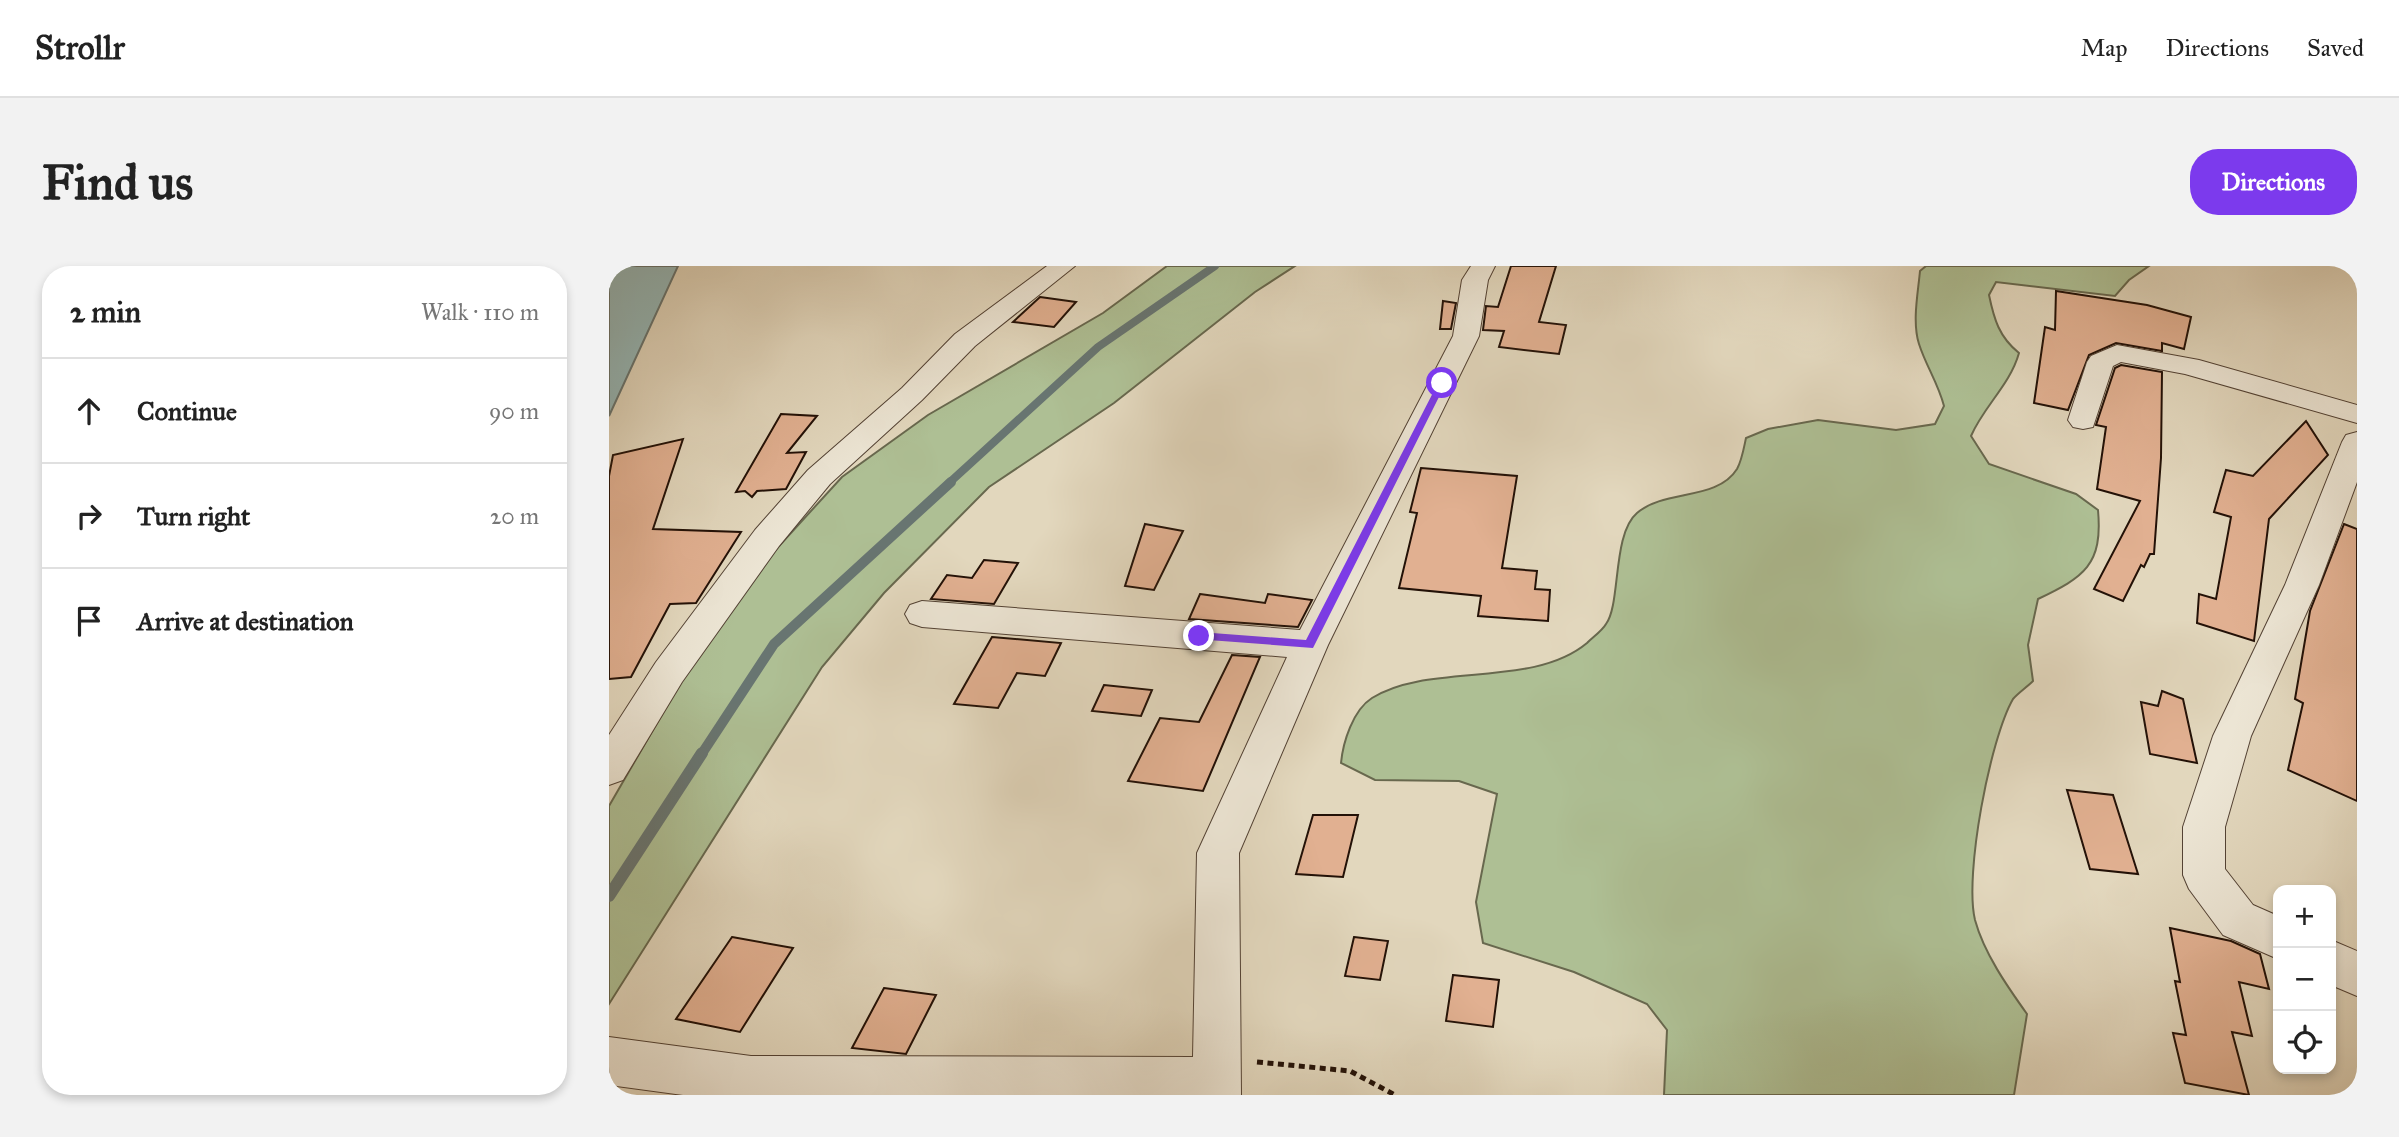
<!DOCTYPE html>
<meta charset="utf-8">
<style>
:root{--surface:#fff;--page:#f2f2f2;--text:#222;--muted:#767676;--line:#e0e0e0;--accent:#7c3aed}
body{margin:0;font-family:"IM FELL Great Primer",serif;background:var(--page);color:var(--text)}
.controls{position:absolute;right:21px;bottom:21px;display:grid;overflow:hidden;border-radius:14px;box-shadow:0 4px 10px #0003}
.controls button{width:63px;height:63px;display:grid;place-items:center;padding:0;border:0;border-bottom:2px solid var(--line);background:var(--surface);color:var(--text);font:35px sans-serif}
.stop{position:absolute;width:21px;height:21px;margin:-16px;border:5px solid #7c3aed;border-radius:50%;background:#fff}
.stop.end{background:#7c3aed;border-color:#fff;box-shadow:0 2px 7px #0008}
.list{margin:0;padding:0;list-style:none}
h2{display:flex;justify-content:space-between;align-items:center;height:91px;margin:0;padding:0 28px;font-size:30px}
h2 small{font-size:23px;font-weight:400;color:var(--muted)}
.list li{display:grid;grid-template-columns:46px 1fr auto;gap:21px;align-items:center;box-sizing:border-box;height:105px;padding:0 28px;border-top:2px solid var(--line)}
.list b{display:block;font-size:26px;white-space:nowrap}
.list em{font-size:23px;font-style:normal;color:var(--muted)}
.icon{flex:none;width:38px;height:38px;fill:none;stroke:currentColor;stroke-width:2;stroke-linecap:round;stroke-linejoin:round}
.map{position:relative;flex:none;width:1748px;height:829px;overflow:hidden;border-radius:28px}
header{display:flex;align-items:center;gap:42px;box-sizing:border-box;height:98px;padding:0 35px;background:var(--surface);border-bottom:2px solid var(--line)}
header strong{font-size:33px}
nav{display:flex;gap:38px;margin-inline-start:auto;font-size:24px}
.intro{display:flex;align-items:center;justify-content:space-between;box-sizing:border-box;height:168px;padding:0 42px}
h1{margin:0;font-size:49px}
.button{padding:18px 32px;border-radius:28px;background:var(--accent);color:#fff;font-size:24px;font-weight:700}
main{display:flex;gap:42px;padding:0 42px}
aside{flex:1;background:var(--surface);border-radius:28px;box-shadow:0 4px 10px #0003}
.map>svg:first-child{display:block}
.green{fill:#aebf94;stroke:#68684e;stroke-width:2}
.water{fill:#96b8b8;stroke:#687571;stroke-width:2}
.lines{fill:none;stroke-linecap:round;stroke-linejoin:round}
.stream-far2{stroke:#687571;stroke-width:8}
.stream-far1{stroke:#687571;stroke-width:10}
.stream{stroke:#687571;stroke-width:12}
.building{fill:#e1b091;stroke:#231107;stroke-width:2}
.minor-casing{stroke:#534234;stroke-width:2}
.path{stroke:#231107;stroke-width:5;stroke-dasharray:6 4.5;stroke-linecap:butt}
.minor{fill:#ece5d4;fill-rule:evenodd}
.route{fill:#7c3aed}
</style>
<header>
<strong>Strollr</strong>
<nav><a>Map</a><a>Directions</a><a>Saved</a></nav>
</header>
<div class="intro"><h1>Find us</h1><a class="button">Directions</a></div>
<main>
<aside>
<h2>2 min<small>Walk · 110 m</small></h2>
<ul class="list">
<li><svg class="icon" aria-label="ahead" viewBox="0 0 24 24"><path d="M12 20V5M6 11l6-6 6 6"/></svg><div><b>Continue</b></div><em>90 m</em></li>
<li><svg class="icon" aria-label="right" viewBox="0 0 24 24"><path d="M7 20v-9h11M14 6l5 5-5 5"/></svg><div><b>Turn right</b></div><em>20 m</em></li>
<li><svg class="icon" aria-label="arrive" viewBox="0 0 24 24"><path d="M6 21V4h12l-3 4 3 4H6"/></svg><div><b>Arrive at destination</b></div></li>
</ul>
</aside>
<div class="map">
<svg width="1748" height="829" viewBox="0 0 1748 829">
<rect width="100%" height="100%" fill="#e2d7bd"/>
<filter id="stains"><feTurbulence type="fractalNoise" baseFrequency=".00286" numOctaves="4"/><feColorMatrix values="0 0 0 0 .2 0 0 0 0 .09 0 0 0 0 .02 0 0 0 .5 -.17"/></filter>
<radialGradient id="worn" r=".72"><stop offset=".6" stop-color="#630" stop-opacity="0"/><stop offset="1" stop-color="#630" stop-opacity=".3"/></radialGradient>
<g class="green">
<polygon points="558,0 686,0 646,26 505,137 380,221 275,327 213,401 0,738 0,540 78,405 139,314 233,211 319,149 494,47"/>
<path d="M1317 0H1540L1520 14 1506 30 1387 16 1380 29C1385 53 1390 71 1410 87 1401 119 1375 140 1362 170L1380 198 1467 228 1489 244C1494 299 1475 311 1429 333L1419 379 1424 415C1418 421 1409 427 1404 433 1381 473 1355 609 1366 654 1375 687 1398 720 1418 748L1405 829H1055L1058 764 1038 738 965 706 874 677 867 636 888 528 850 515 766 514 732 497C734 476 744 444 763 432 820 396 923 423 978 377 984 371 993 365 997 358 1012 338 1003 268 1028 247 1056 223 1108 235 1128 203 1133 194 1135 181 1137 172L1159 163 1209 154 1287 164 1326 158 1335 140C1329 117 1317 100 1310 78 1303 56 1309 27 1311 5Z"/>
</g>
<polygon class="water" points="0,0 69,0 0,150"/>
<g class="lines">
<polyline class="stream-far2" points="340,217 489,81 606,0"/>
<polyline class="stream-far1" points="92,489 165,378 342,216"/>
<polyline class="stream" points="0,630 93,487"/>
</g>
<g class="building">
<polygon points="902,0 947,0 930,56 957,59 950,88 890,81 895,65 874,64 877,40 889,41"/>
<polygon points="1447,25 1538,39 1582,51 1575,83 1553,77 1553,85 1507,77 1480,89 1459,144 1425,137 1436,61 1446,64"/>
<polygon points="431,31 467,36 445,61 404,56"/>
<polygon points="834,35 847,37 842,63 831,63"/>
<polygon points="1512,99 1553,106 1552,192 1545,288 1541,288 1535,301 1532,299 1514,335 1485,323 1531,235 1488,223 1497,161 1487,159 1506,102"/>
<polygon points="172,148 208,150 178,187 197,186 177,223 148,225 143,231 136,225 127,226"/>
<polygon points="1697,155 1719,189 1660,253 1645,375 1588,357 1590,328 1607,333 1622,251 1605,246 1617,204 1644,210"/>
<polygon points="74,173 44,263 132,266 87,337 61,338 22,411 0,413 0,210 4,189"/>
<polygon points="812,202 908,210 893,302 928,305 926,323 941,324 939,355 869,350 872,330 790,322 808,247 801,246"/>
<polygon points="536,258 574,265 545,324 516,320"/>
<polygon points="1735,258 1748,263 1748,535 1679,504 1694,437 1686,433 1701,345"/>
<polygon points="375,294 409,297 385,338 322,333 338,309 363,312"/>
<polygon points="591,328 656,337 659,328 703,334 689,361 580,353"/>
<polygon points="383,371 452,377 436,410 408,407 389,442 345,438"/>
<polygon points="623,389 651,391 594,525 519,515 551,452 590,456"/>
<polygon points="495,419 543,424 532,450 483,445"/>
<polygon points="1553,425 1574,433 1588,497 1541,488 1532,436 1549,440"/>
<polygon points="1458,524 1504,529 1529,608 1481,603"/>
<polygon points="704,549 749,549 734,611 687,608"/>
<polygon points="1561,662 1622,675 1651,688 1660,723 1630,716 1643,770 1623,766 1640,829 1576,817 1564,767 1577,769 1566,715 1571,716"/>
<polygon points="123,671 184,682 131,766 67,753"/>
<polygon points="745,671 779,675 771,714 736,710"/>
<polygon points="844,709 890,714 884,761 837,755"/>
<polygon points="275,722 327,729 297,788 243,782"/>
</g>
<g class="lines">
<g class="minor-casing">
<g id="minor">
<polygon points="438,0 466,0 366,80 313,134 221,218 170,280 73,416 14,514 0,519 0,469 47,396 146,264 199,204 293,122 346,68"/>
<polygon points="862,0 886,0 879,14 870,70 719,379 630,587 632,829 74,829 0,819 0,771 142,790 584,791 588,587 678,391 313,361 301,357 296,348 301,339 313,335 691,364 844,70 853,14"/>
<polygon points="1508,79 1590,94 1748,139 1748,157 1576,108 1512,96 1504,100 1484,161 1474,163 1464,161 1459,154 1478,96 1482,90"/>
<polygon points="1748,166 1748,216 1710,319 1642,470 1616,561 1616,603 1644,639 1669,650 1669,693 1614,669 1580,623 1574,609 1574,561 1604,470 1676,319 1733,176 1737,169"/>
<polygon points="1722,674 1748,685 1748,730 1722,719"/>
</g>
</g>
<polyline class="path" points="648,796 741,805 786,829"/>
<use href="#minor" class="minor"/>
</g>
<polygon class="route" points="830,115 837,117 704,382 586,373 586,367 590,366 697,374"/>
<rect width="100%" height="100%" filter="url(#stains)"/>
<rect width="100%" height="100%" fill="url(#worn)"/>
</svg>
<div class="controls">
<button>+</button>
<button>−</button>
<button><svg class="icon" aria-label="locate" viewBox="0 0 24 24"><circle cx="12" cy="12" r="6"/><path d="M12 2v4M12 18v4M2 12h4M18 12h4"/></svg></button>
</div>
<div class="stop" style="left:833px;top:117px"></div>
<div class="stop end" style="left:590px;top:370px"></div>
</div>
</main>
